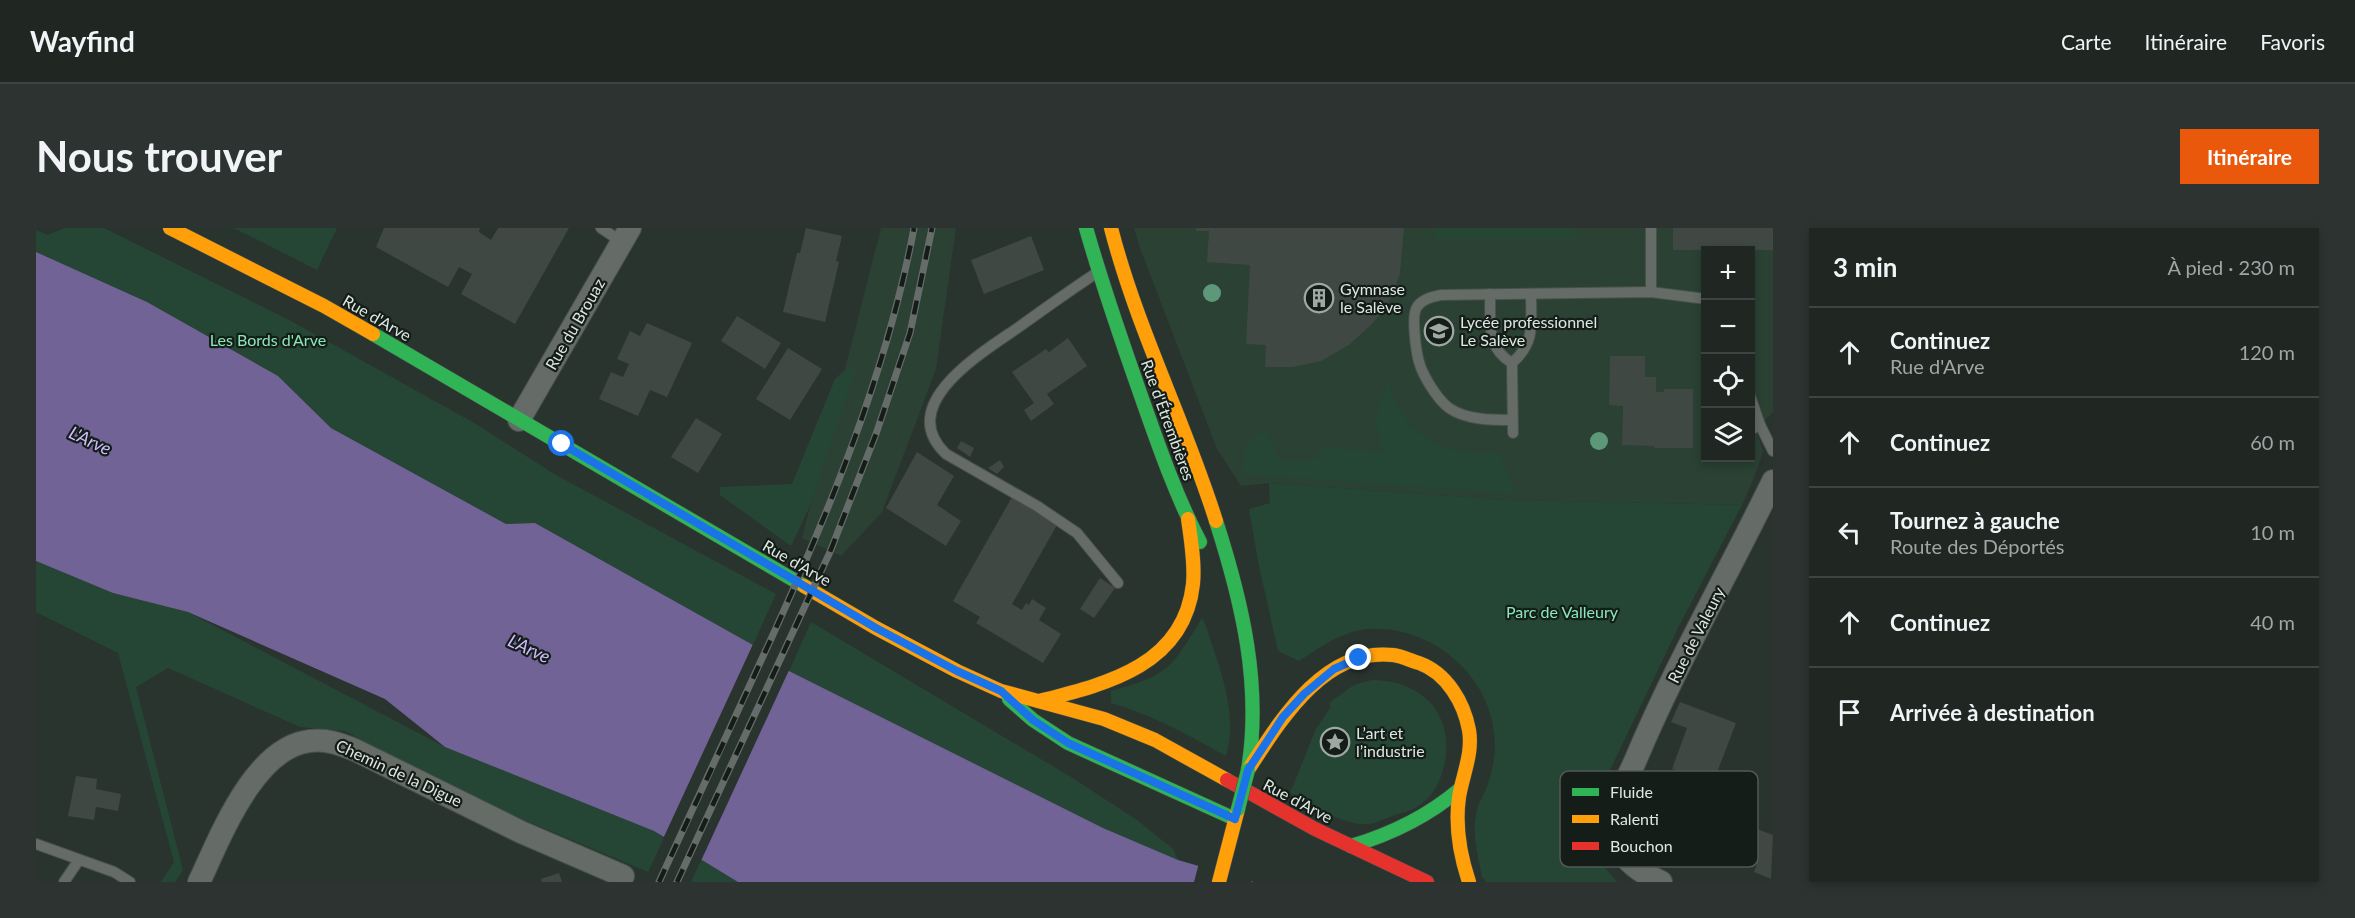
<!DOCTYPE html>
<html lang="fr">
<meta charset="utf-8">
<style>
:root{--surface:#202723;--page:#2d3330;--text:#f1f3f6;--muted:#a2a5a6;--line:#3d4441;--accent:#ea580c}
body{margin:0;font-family:Lato,sans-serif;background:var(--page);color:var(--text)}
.controls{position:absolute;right:18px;top:18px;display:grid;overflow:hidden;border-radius:0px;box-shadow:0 3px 9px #0003}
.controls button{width:54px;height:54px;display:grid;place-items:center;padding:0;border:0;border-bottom:2px solid var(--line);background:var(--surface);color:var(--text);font:30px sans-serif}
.stop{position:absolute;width:18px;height:18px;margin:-14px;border:4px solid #1a73e8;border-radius:50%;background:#fff}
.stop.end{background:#1a73e8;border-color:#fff;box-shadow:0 2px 6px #0008}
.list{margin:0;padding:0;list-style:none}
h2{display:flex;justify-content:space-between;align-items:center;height:78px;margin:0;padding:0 24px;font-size:26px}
h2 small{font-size:20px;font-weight:400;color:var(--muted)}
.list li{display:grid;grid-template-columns:39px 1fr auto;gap:18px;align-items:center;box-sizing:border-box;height:90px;padding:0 24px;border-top:2px solid var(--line)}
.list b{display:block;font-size:22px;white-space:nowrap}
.list p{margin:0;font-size:20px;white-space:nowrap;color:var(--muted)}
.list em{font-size:20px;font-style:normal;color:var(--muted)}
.icon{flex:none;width:33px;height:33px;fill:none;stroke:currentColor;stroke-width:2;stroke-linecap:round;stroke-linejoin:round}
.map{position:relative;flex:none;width:1737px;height:654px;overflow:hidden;border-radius:0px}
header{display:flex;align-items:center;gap:36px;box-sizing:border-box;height:84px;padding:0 30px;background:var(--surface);border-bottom:2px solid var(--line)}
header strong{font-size:28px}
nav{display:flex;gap:33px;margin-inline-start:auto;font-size:21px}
.intro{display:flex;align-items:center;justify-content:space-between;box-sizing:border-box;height:144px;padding:0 36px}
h1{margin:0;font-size:42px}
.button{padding:15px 27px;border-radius:0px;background:var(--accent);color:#fff;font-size:21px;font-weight:700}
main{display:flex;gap:36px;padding:0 36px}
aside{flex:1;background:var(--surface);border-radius:0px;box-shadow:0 3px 9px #0003}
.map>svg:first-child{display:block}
.built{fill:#2a4134;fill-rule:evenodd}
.green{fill:#254635}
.water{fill:#726396}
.pier{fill:#2a342f}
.building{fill:#3f4843}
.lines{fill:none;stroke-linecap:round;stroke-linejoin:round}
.lane-casing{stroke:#48504b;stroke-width:12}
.street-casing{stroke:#48504b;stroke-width:24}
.fast-casing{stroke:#48504b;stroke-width:15}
.slow-casing{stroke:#48504b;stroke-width:15}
.jam-casing{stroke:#48504b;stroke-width:15}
.lane{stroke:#656c67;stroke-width:10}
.street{stroke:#656c67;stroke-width:22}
.fast{stroke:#30b455;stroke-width:14}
.slow{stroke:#ff9f0a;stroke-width:14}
.jam{stroke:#e5322d;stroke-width:14}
.rail-casing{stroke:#666c69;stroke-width:7}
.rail{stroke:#151d19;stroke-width:4.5;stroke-dasharray:14;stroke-linecap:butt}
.fast-bridge-casing{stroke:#48504b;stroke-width:15;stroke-linecap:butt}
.fast-bridge{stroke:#30b455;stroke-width:14}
.tree{fill:#5e987a}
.route{stroke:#1a73e8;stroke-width:8}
.labels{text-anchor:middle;stroke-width:4.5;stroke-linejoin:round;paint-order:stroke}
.poi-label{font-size:16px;fill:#dde8e2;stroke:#151d19;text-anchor:start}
.street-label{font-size:16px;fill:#dde8e2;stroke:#151d19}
.park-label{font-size:16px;fill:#88e9b7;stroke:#151d19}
.water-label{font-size:18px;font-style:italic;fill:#cebbfe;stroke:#151d19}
.key{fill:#151d19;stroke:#515a55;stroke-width:1.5}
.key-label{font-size:16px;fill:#dde8e2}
</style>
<header>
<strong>Wayfind</strong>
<nav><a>Carte</a><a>Itinéraire</a><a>Favoris</a></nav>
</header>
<div class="intro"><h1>Nous trouver</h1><a class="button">Itinéraire</a></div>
<main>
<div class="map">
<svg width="1737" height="654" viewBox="0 0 1737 654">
<rect width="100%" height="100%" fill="#2a342f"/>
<g class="built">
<polygon points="845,0 920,0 900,141 846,284 805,328 766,310"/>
<path d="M1098 0H1737V184L1720 202 1727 224 1717 252 1706 277 1471 272 1234 255 1205 258 1181 221 1104 20ZM1670 22H1714V230H1670Z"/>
</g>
<g class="green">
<polygon points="28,0 68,0 255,93 440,196 520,247 740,366 717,417 499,295 470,296 295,200 242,148 111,74 0,24 0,2 12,7"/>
<polygon points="198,0 301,0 281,42"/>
<rect x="1399" y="0" width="139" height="11"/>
<polygon points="809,142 820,142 773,280 755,318 684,267 684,259 756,256 799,151"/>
<path d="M1351 153C1357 168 1362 182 1373 195 1392 218 1434 230 1463 224L1481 266 1206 246 1210 218 1229 202 1244 233H1277L1289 219 1346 224 1340 190Z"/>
<path d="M1233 255 1471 272 1706 277 1642 400 1561 569 1557 582 1543 583 1533 597 1581 654H1450L1446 649C1442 627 1435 604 1441 582 1443 574 1447 568 1450 561 1455 549 1458 534 1459 521 1461 453 1400 397 1332 401 1306 403 1285 419 1263 433L1242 423 1223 338 1213 281 1234 275Z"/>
<polygon points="0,333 77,365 152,384 409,519 618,603 628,610 612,644 434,569 309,503 264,499 132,440 100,459 147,642 139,654 125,654 138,634 82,425 0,384"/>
<path d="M1166 390C1171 398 1173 408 1176 417 1188 451 1201 493 1190 528 1150 506 1119 488 1075 475V463C1133 447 1135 441 1166 390Z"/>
<polygon points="775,394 1035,549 1101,592 1137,621 1142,632 1067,600 753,443"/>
<path d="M1336 452C1385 452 1420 486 1408 538 1405 552 1397 568 1385 576 1378 582 1365 585 1356 588 1349 590 1341 595 1334 596 1309 599 1275 577 1254 565L1280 501 1295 479 1293 475 1318 457Z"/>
<polygon points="665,632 702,654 655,654"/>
</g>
<polygon class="water" points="0,24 111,74 242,148 295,200 470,296 499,295 717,417 753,443 1067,600 1142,632 1218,654 702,654 618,603 409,519 349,471 152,384 77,365 0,333"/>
<g class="pier">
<polygon points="718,414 754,440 664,635 626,613"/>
<polygon points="1163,635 1217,650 1215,654 1158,654"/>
</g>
<g class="building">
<polygon points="348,0 444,0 443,4 455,12 462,0 533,0 479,96 425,66 436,46 423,39 412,59 340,19"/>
<polygon points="770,0 806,8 800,33 803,34 789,94 747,84 761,25 764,25"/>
<polygon points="1160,0 1368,0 1364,45 1358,63 1351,77 1337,95 1313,117 1285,133 1257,139 1229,139 1230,117 1210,116 1214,37 1171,34 1173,3 1160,3"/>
<rect x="1637" y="0" width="100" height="22"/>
<polygon points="995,8 1008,42 948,66 935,32"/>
<polygon points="701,88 745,115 729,141 685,113"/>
<polygon points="611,95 656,115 631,169 614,162 602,188 563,171 575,144 587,149 593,136 581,131 594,103 604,108"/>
<polygon points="1032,110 1051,138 1011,166 1018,176 995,193 988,182 998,175 976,144 1010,121 1013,124"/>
<polygon points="752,120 786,141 754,192 720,171"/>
<polygon points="1574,128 1609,128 1609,149 1620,149 1620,164 1628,164 1628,161 1657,161 1657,220 1619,220 1618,218 1586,217 1587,178 1573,177"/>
<polygon points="660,190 686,206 662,245 635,229"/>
<polygon points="925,213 938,220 934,229 921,220"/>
<polygon points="881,224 918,248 901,277 925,293 910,318 850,280"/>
<polygon points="964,232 968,239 961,246 952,240"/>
<polygon points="976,269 1021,297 976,376 986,382 990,375 993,377 996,371 1010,380 1003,392 1025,406 1007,435 940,395 944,389 917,373"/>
<polygon points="1064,350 1079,360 1058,390 1044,381"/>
<polygon points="1644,474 1700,495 1677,555 1636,541 1651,500 1635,494"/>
<polygon points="40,548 61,551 60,561 85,566 82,583 60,579 58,592 32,588"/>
<polygon points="1700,593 1737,607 1735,651 1718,644 1721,636 1688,623"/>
<polygon points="523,645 526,654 506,654 505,651"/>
</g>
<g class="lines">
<g class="lane-casing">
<g id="lane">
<polyline points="565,0 586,14"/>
<polyline points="1615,0 1615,64"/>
<path d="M1059 46C1033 63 1008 81 983 99 947 124 858 176 910 226L1001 278 1041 305 1082 355"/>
<path d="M1454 66C1455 94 1449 119 1476 135 1500 114 1495 95 1495 66"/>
<polyline points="1476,135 1477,205"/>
<polyline points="1714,168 1724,197"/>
<path d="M1476 192C1456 192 1430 192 1413 180 1401 171 1387 148 1383 134 1380 123 1375 87 1381 79 1386 71 1396 69 1405 67L1615 64 1670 71"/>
<polyline points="1714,202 1724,197 1737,223"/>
<polyline points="0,616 78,644 94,654"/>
<polyline points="28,654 43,632"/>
</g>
</g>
<g class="street-casing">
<g id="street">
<polyline points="483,192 594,0"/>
<path d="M163 654C184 610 218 519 274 513 291 511 304 516 319 522L485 604 587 648"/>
<path d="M1625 654C1599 642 1578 626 1577 595 1577 574 1592 550 1600 531 1640 436 1692 346 1737 253"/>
</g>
</g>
<g class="fast-casing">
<g id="fast">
<path d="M1050 0C1066 56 1085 111 1104 165 1122 216 1139 266 1164 314"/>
<polyline points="337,106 768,358"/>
<path d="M1180 293C1206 374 1226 457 1212 542"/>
<polyline points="973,471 997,492 1032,515 1199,591"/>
<path d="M1315 618C1356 606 1391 589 1424 561"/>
</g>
</g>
<g class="slow-casing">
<g id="slow">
<polyline points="134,0 288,78 337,106"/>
<path d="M1075 0C1101 101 1149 194 1180 293"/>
<polyline points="768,358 840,400 921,443 965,463 1068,491 1119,512 1191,552"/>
<path d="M1003 473C1070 456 1148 438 1157 356 1159 335 1155 312 1152 291"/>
<path d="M1212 542C1244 493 1288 419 1357 427 1366 428 1375 433 1383 435 1411 445 1428 475 1433 502 1437 525 1427 546 1423 569 1419 597 1424 627 1433 654"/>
<polyline points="1183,654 1202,581"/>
</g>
</g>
<g class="jam-casing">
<polyline id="jam" points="1191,552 1279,601 1391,654"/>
</g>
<use href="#lane" class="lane"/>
<use href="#street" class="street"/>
<use href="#fast" class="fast"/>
<use href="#slow" class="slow"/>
<use href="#jam" class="jam"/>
<g class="rail-casing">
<g id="rail">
<path d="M623 654C661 573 698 492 735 411 795 279 851 143 878 0"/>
<polyline points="641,654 794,324 840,206 874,105 896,0"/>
</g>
</g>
<use href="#rail" class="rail"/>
<g class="fast-bridge-casing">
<polyline id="fast-bridge" points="1202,581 1212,542"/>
</g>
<use href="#fast-bridge" class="fast-bridge"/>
</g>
<g class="tree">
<circle cx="1176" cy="65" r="9"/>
<circle cx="1563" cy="213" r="9"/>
</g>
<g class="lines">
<polyline class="route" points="526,216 840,400 921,443 965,463 997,492 1032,515 1199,591 1212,542 1247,489 1268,466 1298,441 1323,430"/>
</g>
<defs>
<g id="building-ring" transform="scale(1.5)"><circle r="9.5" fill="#151d19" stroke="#9ea9a3" stroke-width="1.5"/><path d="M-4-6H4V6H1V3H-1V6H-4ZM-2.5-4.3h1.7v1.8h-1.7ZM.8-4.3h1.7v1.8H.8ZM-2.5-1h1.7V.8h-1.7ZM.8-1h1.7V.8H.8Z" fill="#9ea9a3"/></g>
<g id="school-ring" transform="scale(1.5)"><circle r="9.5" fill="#151d19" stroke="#9ea9a3" stroke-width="1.5"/><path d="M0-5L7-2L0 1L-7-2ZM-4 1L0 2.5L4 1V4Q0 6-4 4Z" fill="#9ea9a3"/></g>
<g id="sight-ring" transform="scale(1.5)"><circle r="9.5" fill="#151d19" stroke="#9ea9a3" stroke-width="1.5"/><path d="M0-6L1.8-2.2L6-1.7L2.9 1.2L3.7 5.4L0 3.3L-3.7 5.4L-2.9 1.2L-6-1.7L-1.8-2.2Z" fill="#9ea9a3"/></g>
</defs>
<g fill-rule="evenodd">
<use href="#building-ring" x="1283" y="70"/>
<use href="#school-ring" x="1403" y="103"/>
<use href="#sight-ring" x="1299" y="514"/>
</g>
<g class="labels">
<g class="poi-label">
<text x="1304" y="67">Gymnase<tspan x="1304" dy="18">le Salève</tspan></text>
<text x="1424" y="100">Lycée professionnel<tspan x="1424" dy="18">Le Salève</tspan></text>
<text x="1320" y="511">L’art et<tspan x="1320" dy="18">l’industrie</tspan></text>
</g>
<g class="street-label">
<text transform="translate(341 90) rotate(30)" y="6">Rue d'Arve</text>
<text transform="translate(539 96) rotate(-60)" y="6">Rue du Brouaz</text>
<text transform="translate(1132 192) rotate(70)" y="6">Rue d'Étrembières</text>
<text transform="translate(761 335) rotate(30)" y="6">Rue d'Arve</text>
<text transform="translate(1660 407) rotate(-63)" y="6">Rue de Valeury</text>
<text transform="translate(363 545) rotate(25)" y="6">Chemin de la Digue</text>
<text transform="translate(1262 573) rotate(28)" y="6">Rue d'Arve</text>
</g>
<g class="park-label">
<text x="232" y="118">Les Bords d'Arve</text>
<text x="1526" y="390">Parc de Valleury</text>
</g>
<g class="water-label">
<text transform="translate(54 213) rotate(25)" y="6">L'Arve</text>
<text transform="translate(493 421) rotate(25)" y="6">L'Arve</text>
</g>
</g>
<rect x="1524" y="543" width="198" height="96" rx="9" class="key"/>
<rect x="1536" y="560" width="27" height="8" fill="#30b455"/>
<rect x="1536" y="587" width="27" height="8" fill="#ff9f0a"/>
<rect x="1536" y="614" width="27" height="8" fill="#e5322d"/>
<g class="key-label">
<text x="1574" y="570">Fluide</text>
<text x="1574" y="597">Ralenti</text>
<text x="1574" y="624">Bouchon</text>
</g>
</svg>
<div class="controls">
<button>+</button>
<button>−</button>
<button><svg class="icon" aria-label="locate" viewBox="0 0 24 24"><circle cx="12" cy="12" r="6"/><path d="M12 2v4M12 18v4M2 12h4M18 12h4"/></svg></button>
<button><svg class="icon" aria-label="layers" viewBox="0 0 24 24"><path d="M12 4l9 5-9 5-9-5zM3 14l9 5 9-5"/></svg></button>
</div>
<div class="stop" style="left:526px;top:216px"></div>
<div class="stop end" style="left:1323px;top:430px"></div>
</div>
<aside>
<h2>3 min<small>À pied · 230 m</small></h2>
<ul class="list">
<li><svg class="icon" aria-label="ahead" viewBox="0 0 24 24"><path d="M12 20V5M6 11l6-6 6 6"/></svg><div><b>Continuez</b><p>Rue d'Arve</p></div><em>120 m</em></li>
<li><svg class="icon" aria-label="ahead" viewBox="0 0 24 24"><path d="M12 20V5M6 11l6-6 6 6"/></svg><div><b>Continuez</b></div><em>60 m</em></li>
<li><svg class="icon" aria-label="left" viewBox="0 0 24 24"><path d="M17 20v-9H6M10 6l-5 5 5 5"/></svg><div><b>Tournez à gauche</b><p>Route des Déportés</p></div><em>10 m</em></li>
<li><svg class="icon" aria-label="ahead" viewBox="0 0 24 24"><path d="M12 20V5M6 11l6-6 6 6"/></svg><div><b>Continuez</b></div><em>40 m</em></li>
<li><svg class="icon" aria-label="arrive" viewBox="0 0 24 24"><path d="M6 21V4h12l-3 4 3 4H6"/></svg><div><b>Arrivée à destination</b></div></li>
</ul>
</aside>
</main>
